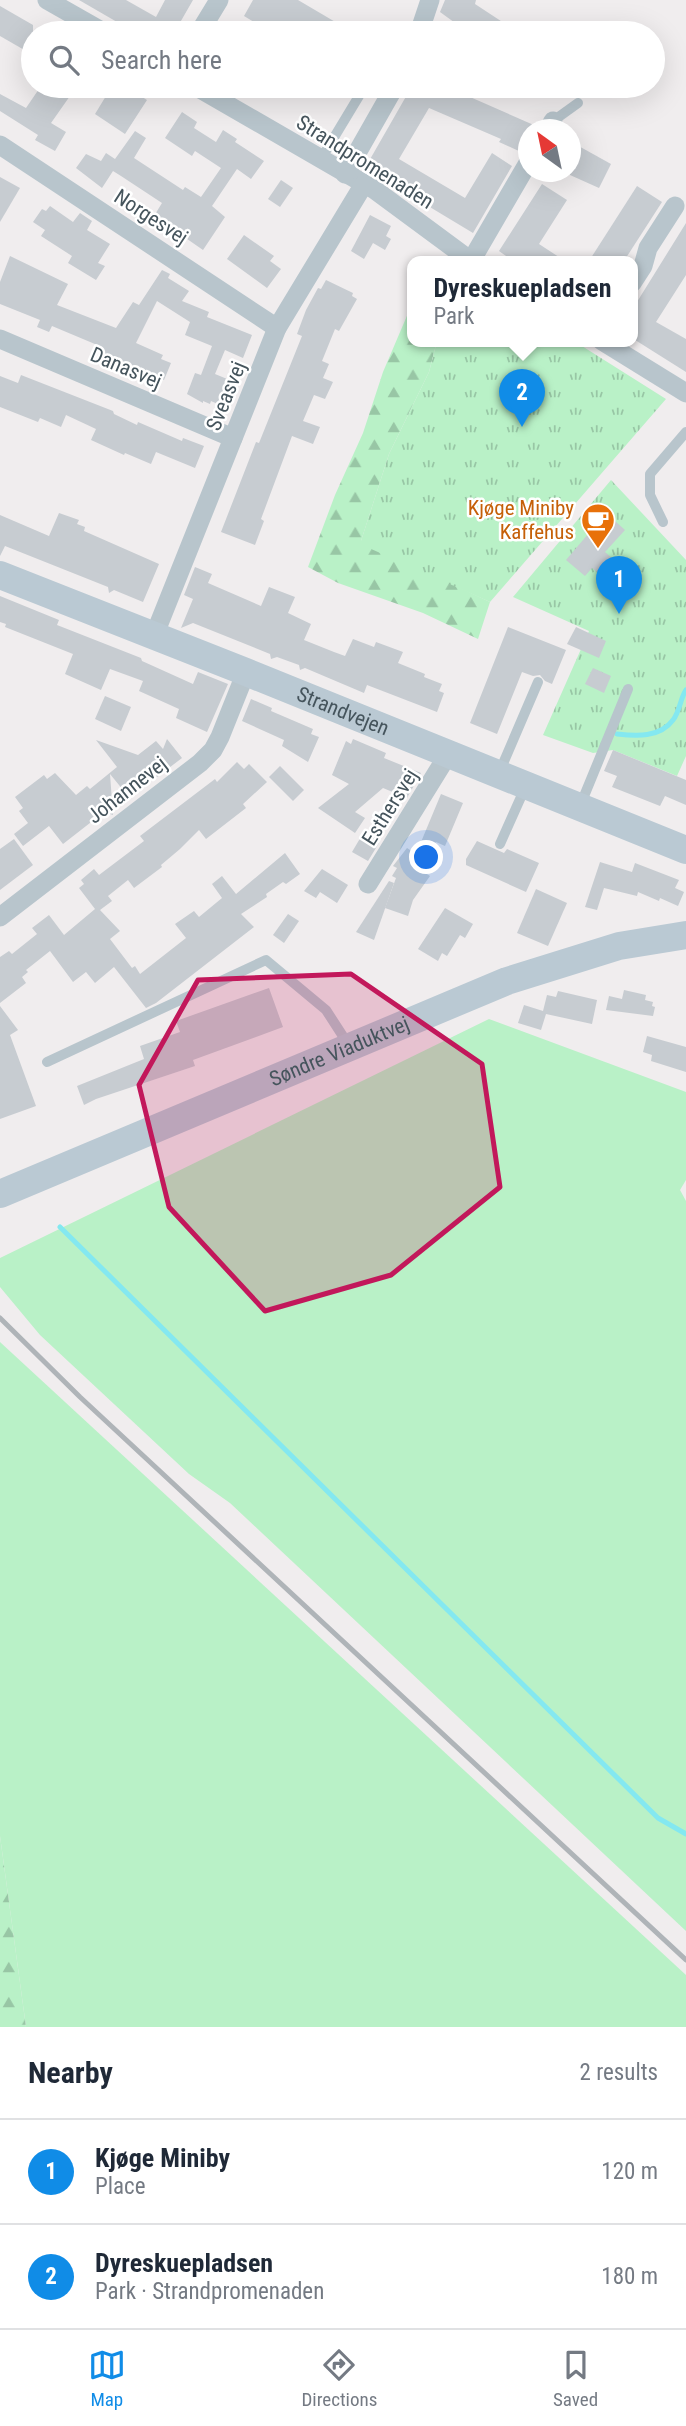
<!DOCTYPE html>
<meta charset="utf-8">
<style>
:root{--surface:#fff;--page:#f2f2f3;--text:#1f2937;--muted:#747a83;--line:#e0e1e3;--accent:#108ce7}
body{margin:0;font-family:"Roboto Condensed",sans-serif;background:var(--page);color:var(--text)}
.compass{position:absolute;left:518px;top:119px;width:63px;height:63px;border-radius:50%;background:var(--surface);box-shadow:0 7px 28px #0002;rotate:327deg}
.you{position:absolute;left:427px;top:858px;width:24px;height:24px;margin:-18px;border:5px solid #fff;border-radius:50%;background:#1a73e8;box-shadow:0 0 0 10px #1a73e833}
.badge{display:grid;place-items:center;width:46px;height:46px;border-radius:50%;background:var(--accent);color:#fff;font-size:23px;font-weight:700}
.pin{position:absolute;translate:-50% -58px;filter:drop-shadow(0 2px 4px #0008)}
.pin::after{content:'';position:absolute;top:37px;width:24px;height:21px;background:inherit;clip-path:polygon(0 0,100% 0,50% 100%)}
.popup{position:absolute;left:407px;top:256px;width:231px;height:91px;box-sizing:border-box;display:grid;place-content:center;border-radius:14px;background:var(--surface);filter:drop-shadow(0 2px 5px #0005);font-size:23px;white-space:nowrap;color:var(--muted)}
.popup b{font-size:26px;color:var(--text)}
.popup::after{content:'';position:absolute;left:50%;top:100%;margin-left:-14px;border:14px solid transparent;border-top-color:var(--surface)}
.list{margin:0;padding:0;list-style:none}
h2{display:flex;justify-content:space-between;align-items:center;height:91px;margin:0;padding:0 28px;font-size:30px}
h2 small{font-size:23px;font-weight:400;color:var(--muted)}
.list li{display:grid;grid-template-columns:46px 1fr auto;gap:21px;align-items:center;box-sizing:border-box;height:105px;padding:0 28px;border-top:2px solid var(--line)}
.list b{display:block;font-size:26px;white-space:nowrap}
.list p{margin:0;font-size:23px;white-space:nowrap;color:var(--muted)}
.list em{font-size:23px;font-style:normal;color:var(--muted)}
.icon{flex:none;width:38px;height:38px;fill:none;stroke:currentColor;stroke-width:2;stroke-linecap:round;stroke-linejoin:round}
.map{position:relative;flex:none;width:686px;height:2027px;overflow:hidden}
.search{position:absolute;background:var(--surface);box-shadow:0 7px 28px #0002;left:21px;right:21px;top:21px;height:77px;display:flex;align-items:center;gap:18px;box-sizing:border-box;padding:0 24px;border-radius:38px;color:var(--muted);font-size:26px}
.sheet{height:301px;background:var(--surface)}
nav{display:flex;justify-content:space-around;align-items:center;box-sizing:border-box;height:98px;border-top:2px solid var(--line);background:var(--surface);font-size:19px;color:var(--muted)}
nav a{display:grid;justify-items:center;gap:4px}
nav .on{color:var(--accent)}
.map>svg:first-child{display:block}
.green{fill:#b9f1c7}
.forest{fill:url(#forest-firs)}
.park{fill:url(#park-tufts)}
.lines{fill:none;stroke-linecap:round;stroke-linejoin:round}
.stream{stroke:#84e8f0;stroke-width:5}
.building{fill:#c7ccd1}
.lane{stroke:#b8c5cc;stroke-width:10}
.street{stroke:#b8c5cc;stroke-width:19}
.secondary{stroke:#bac9d3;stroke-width:28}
.rail{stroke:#afb4b8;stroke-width:5}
.marked{fill:#c2185b;fill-opacity:0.2;stroke:#c2185b;stroke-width:5;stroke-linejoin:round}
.labels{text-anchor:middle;stroke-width:5;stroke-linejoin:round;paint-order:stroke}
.street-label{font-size:21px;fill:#45545c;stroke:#fff}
.food-label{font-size:21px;fill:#c56008;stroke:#fff;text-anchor:end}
</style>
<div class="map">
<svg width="686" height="2027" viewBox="0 0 686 2027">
<defs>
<pattern id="forest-firs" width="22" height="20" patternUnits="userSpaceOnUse" patternTransform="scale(1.75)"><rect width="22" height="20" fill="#b9f1c7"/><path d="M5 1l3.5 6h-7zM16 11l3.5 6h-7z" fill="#98c6a5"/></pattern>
<pattern id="park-tufts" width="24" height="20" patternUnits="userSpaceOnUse" patternTransform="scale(1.75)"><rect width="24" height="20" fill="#b9f1c7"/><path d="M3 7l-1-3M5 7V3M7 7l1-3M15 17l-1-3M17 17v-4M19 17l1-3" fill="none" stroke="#98c6a5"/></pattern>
</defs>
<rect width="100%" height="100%" fill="#f0edee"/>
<g class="green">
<polygon points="489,1019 686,1092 686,1180 680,1190 686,1201 686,1931 230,1503 189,1474 40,1335 0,1287 0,1258"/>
<polygon points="0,1342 686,1975 686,2027 26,2027 0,1836"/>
</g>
<g class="forest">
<polygon points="412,304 412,341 437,341 429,372 389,454 361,541 490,602 478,639 423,613 338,583 308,567 335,495 363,433 383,372"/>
<polygon points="0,1836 26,2027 0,2027"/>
</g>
<g class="park">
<polygon points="437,341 574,341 666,399 490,602 360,544 389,454 429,372"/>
<polygon points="611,480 686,560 686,756 677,776 613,750 593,753 543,735 589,631 513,597"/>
</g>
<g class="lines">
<g class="stream">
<path d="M617 734C636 736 660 738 673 720 680 711 680 699 686 690"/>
<polyline points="60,1227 658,1818 686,1834"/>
</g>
</g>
<g class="building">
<polygon points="79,0 126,0 156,17 165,0 193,0 174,33 136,33"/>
<polygon points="253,0 298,0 354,33 261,33 264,28 244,16"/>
<polygon points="445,0 476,0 475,4 519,33 469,33 440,12"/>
<polygon points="0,6 33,25 33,55 0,36"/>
<polygon points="41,86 77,86 51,123 66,132 55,151 35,140 38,135 0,111 0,94 26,108"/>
<polygon points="118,86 125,86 147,100 125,134 95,114 106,96 110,98"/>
<polygon points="412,86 445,86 536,126 534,130 528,130 528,139 521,152 499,142 501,139 429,108 399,159 465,198 492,153 512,166 473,233 365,168"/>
<polygon points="182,112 197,122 194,128 216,142 223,130 237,139 235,142 264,161 251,179 237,169 212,206 225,217 203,250 154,216 162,203 121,176 113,171 102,188 76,168 86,154 101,161 106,153 115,159 135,131 146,138 134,158 183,190 185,187 201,197 221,168 195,151 192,156 165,138"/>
<polygon points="575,144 611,164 599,188 570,175 570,152"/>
<polygon points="0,177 20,188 0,222"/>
<polygon points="281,180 293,188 280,207 268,199"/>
<polygon points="542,184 567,200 539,244 565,261 513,261 499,251"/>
<polygon points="637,186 662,202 624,261 589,261"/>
<polygon points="50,206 73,222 80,213 92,221 87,230 110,244 98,263 105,266 96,280 68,263 72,256 41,236 45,230 33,222 42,209 46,211"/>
<polygon points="370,215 391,226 386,236 391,239 385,250 373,243 364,259 351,251"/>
<polygon points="686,223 686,275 656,322 686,339 686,372 632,338 632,310"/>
<polygon points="244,235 274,256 270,261 281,269 267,288 227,259"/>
<polygon points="10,256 68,284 57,305 116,328 133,302 139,305 162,270 170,274 168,278 189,291 182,301 209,312 207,317 252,335 243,358 225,350 215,374 232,381 222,406 211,401 210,404 203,401 203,403 187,394 195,373 201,375 212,346 185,335 190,322 157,301 136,343 163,355 161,359 171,363 164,380 155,376 154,378 99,354 102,347 52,326 49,332 37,327 40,320 0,304 0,282"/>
<polygon points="326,280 353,293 352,296 357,299 339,331 335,329 322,361 329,364 323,378 333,382 325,399 314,395 303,421 320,427 313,444 292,436 261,519 264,521 255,545 221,532 256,442 259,443 302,336 297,334 306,310 318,288 321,289"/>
<polygon points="21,375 113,411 114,414 137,425 138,422 182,441 183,438 204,446 195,468 156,452 151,464 125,453 124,455 91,440 96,429 66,415 61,427 40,418 38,422 0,407 0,376 18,383"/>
<polygon points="59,513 79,520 77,524 85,527 84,531 159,564 143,602 114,590 109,593 108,587 5,546 0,556 0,515 49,536"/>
<polygon points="606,513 625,530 605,552 621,566 608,581 592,568 585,576 566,560"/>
<polygon points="195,567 212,574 208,583 261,606 269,587 295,597 288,613 311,624 304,640 334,652 345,656 353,639 374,647 376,642 403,652 398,663 425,674 424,677 442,684 439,691 444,693 437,712 367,685 364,693 305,668 300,670 299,665 277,657 271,659 270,654 193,623 181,628 193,599 184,595"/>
<polygon points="0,596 59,620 57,625 141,658 142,661 193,684 198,672 228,684 207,732 176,718 179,709 139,691 143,681 110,669 101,690 65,674 73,654 5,627 6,624 0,622"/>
<polygon points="508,627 566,650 552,684 545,681 540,675 533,676 522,672 497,734 470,723"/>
<polygon points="576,627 606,641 599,658 567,644"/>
<polygon points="593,668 611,676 604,693 585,684"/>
<polygon points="105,696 131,707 121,731 95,719"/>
<polygon points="251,699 272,708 271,711 313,729 311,734 319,737 308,762 282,746 284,740 242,721"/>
<polygon points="167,739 182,758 157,777 155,774 128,796 110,774 113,815 104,812 63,844 49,826 23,846 14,834 28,823 19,811 23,808 15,797 44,775 47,779 55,773 76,795 87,786 90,789 117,767 96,740 138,755 156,741 163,749"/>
<polygon points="353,739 386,753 384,758 421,773 407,798 383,788 355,812 365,818 355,833 318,808 349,784 332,775 346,741 351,744"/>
<polygon points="613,750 686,780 686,805 665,796 660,806 612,787 617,776 604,771"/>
<polygon points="237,762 244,769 249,764 267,782 243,804 246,808 206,839 199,830 180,849 161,865 162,867 134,888 128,880 108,896 112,901 100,910 120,931 110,939 132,968 135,966 140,974 186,938 175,924 194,911 199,917 222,898 212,884 222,876 236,894 285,853 300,874 286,884 283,882 266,894 267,897 241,914 254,927 156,1003 146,1008 114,967 95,983 86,972 73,982 50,951 26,970 28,972 22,977 26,983 0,1003 0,957 9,951 12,954 37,934 32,928 49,915 64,935 95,909 79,888 84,884 81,880 94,869 99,875 144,841 140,836 215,779 217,782"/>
<polygon points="280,766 304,790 293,801 269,777"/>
<polygon points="441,794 463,803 445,846 436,842 419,869 430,876 413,900 408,916 385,908 396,878 392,876 397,868 393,866 407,848 416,854"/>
<polygon points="365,830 376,836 374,840 379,843 368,861 352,852"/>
<polygon points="14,839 33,865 0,890 0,849"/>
<polygon points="477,841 504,853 507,849 539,863 526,892 466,865 466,859"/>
<polygon points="600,862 632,872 635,863 679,880 675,888 684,892 678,906 660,898 659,901 638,892 637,896 604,888 597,910 585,907"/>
<polygon points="322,869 348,885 337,903 320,892 316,898 304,891"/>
<polygon points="389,881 394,883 374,940 356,932"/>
<polygon points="536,889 567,903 548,946 517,933"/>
<polygon points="445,908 473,924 465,938 460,935 447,956 442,953 438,961 418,949"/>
<polygon points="288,914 299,921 284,943 273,935"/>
<polygon points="269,988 283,1027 193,1060 195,1066 96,1099 84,1105 77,1086 144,1059 140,1046 180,1032 176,1021"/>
<polygon points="624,990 646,995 645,1000 653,1002 652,1006 655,1007 653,1016 606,1010 609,996 622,999"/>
<polygon points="558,991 597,1000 592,1024 546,1014 541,1030 518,1023 524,1005 543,1011 547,995 556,997"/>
<polygon points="0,1006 18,1030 10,1035 36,1106 0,1119"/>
<polygon points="647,1036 686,1047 686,1072 651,1061 652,1055 643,1052"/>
</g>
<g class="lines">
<g class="lane">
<polyline points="553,121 578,103"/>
<polyline points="321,159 359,96"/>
<polyline points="663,522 650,495 650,474 686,432"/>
<polyline points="499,773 538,682"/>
<polyline points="580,806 628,689"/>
<polyline points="500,844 525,788"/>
<polyline points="47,1062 266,960 326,1010 348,1044"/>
</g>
<g class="street">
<polyline points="47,0 105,33"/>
<polyline points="199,33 219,0"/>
<polyline points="419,33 430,0"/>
<polyline points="195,86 375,190 471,261"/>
<polyline points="548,130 553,121"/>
<polyline points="0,145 277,328"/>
<polyline points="345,174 395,86"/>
<polyline points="471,261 528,163"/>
<polyline points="632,283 643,266 648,248 675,206"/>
<polyline points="0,339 233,438"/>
<polyline points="602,341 686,393"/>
<polyline points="154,636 277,328 364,184"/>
<polyline points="368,884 449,753"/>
<polyline points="0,917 200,763 213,750 220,737 246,672"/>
</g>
<g class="secondary">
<path id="s1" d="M0 575 246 672 686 850"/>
<path id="s2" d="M0 1194 507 981 619 946 686 935"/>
</g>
<polyline class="rail" points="0,1318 80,1397 686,1960"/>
</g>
<path class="marked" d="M351 974 482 1064 500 1187 391 1275 265 1311 169 1207 139 1085 198 980Z"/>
<defs>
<g id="cafe-pin" transform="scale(1.75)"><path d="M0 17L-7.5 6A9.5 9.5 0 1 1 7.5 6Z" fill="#e8710a" stroke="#fff"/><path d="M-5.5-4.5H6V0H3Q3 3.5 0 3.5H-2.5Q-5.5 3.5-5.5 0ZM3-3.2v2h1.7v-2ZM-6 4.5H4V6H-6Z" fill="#fff"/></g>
</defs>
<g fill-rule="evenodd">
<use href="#cafe-pin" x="598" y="520"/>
</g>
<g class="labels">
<g class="street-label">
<text transform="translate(365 162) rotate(32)" y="7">Strandpromenaden</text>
<text transform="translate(151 217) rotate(33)" y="7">Norgesvej</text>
<text transform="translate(126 368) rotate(23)" y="7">Danasvej</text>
<text transform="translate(226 396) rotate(-68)" y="7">Sveasvej</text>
<text dy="7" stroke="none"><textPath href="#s1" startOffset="369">Strandvejen</textPath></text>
<text transform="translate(127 790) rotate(-38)" y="7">Johannevej</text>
<text transform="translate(390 807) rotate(-58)" y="7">Esthersvej</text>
<text dy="7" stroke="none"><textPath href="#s2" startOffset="368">Søndre Viaduktvej</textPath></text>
</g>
<g class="food-label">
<text x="574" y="515">Kjøge Miniby<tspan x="574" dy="24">Kaffehus</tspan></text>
</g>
</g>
</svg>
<svg class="compass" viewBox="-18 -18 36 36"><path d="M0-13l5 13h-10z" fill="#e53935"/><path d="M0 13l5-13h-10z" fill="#747a83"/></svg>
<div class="you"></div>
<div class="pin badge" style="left:619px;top:614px">1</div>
<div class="pin badge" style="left:522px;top:427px">2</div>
<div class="popup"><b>Dyreskuepladsen</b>Park</div>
<div class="search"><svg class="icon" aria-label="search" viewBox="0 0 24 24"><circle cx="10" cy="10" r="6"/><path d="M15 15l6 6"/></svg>Search here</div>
</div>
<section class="sheet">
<h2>Nearby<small>2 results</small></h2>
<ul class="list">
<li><span class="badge">1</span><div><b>Kjøge Miniby</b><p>Place</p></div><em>120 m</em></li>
<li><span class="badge">2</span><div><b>Dyreskuepladsen</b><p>Park · Strandpromenaden</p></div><em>180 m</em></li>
</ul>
</section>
<nav>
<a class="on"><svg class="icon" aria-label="map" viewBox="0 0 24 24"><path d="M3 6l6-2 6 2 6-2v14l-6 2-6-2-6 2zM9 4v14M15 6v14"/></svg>Map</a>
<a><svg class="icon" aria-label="directions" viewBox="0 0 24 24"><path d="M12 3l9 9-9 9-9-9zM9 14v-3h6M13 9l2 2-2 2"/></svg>Directions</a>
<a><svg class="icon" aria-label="saved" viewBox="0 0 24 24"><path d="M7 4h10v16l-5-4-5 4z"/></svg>Saved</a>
</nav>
